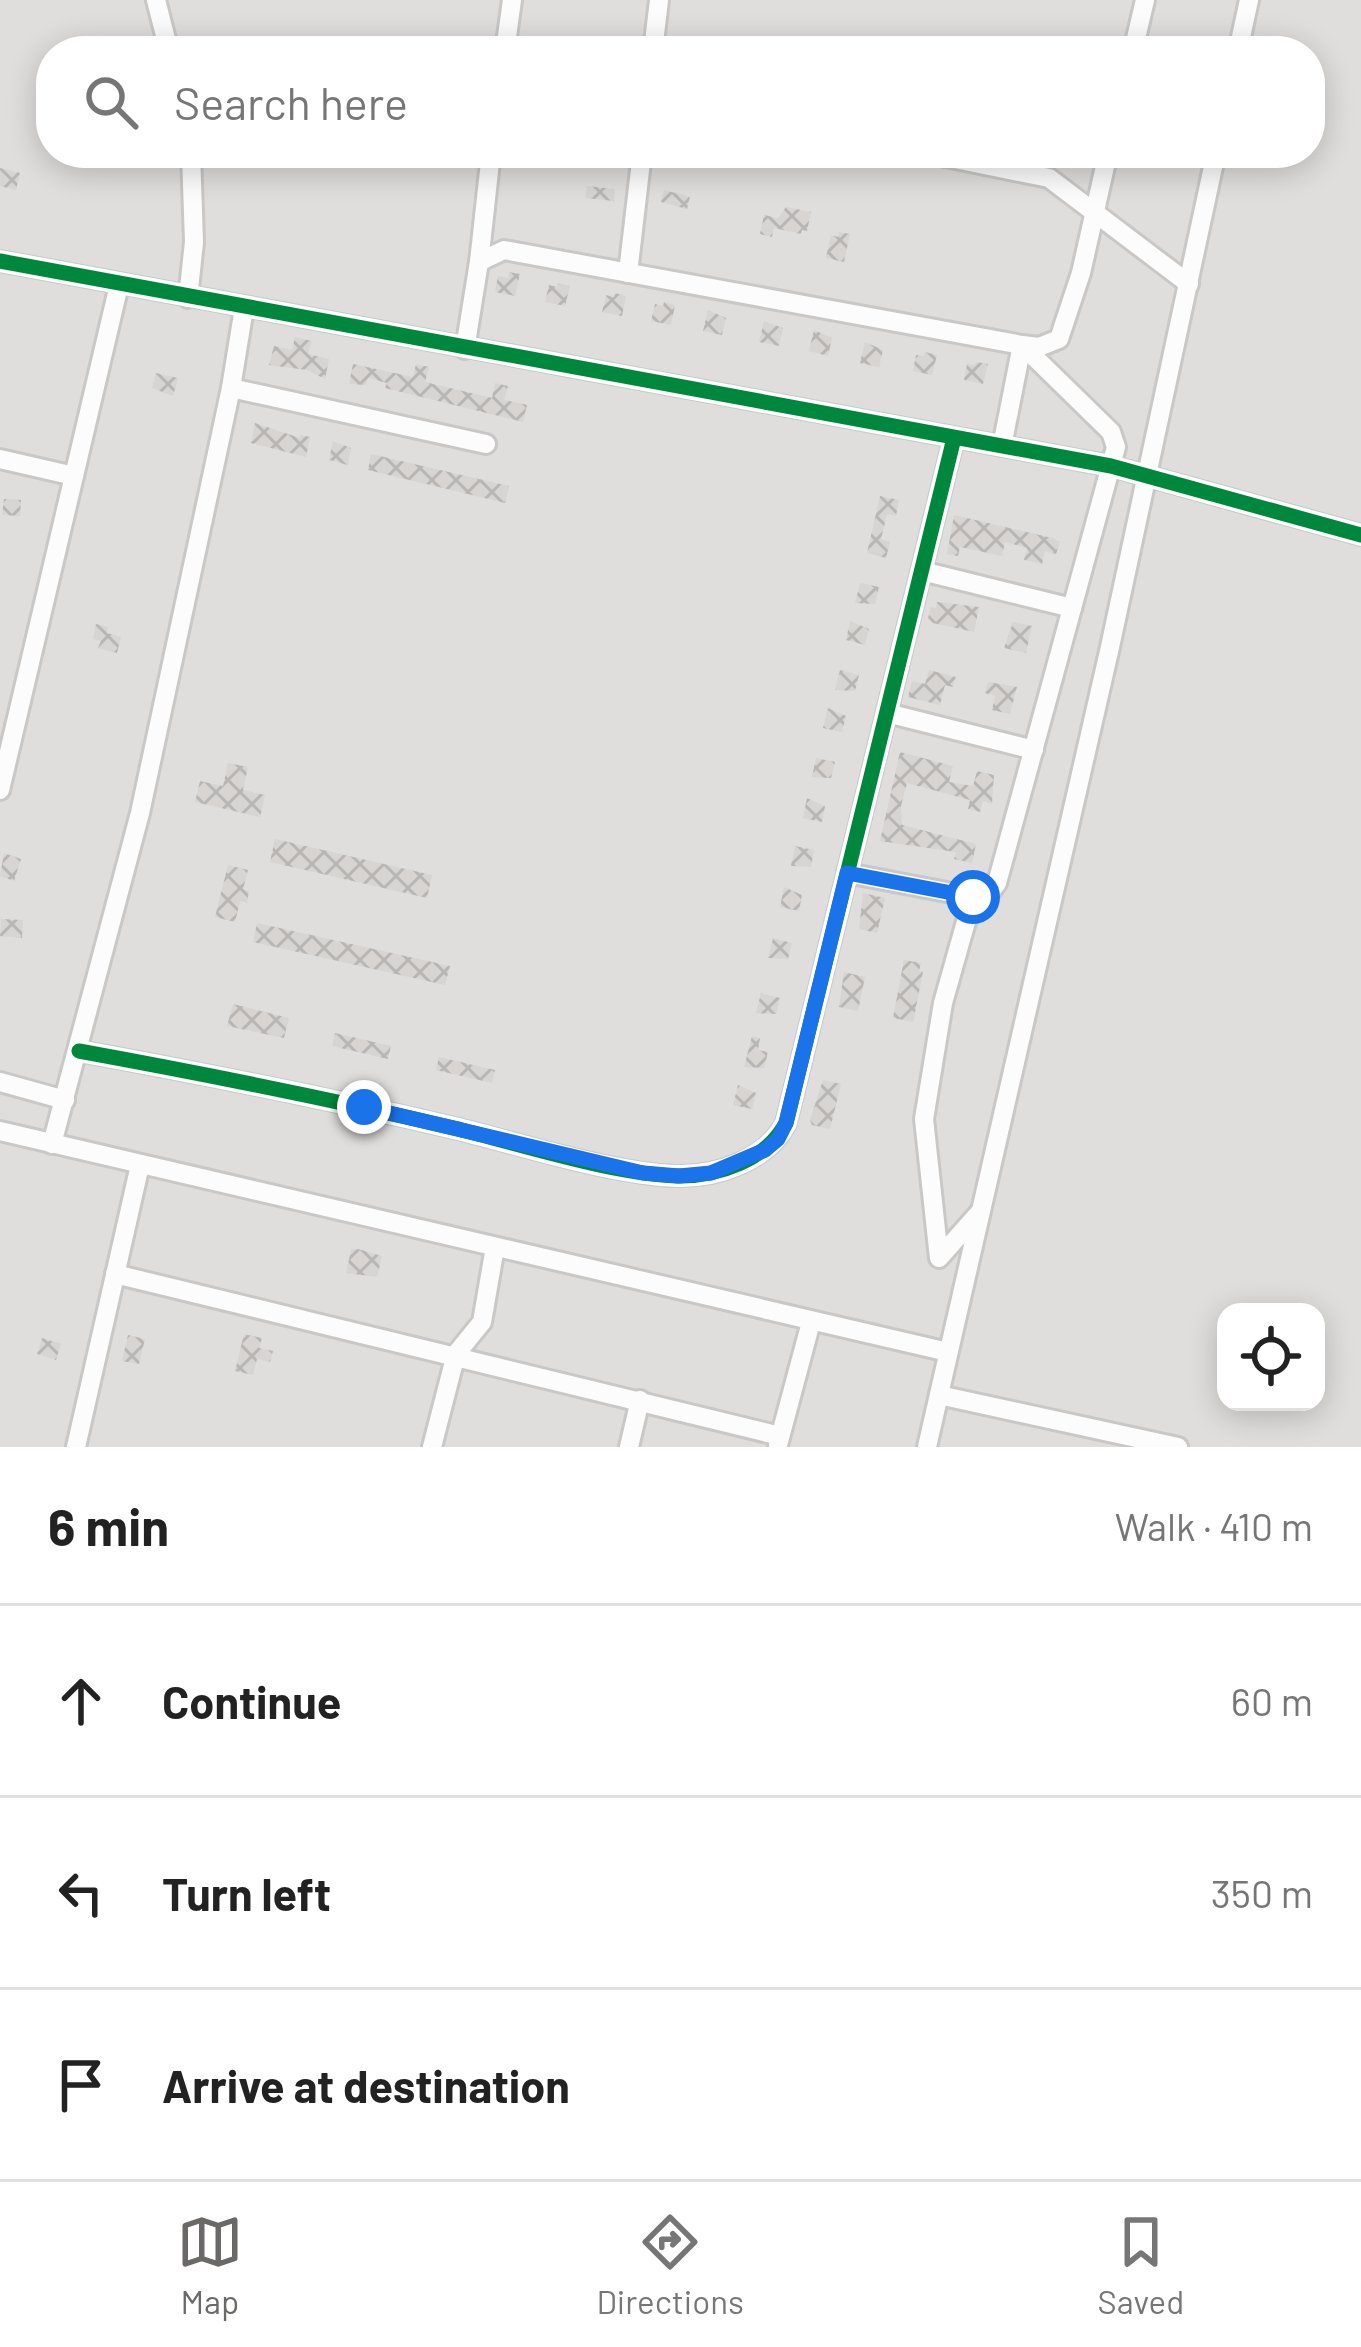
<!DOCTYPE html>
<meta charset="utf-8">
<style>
:root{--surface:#fff;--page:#f6f6f6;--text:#222;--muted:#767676;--line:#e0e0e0;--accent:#6a6968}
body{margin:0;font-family:Barlow,sans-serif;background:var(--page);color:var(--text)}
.controls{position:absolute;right:36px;bottom:36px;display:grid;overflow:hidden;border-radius:24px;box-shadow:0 6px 30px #0003}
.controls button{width:108px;height:108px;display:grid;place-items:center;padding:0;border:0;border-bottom:3px solid var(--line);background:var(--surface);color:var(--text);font:60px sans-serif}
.stop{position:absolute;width:36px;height:36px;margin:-27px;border:9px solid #1a73e8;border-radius:50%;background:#fff}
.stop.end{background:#1a73e8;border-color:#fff;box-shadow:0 3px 12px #0008}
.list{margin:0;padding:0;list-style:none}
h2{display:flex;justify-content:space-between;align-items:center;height:156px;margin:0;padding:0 48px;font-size:51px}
h2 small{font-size:39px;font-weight:400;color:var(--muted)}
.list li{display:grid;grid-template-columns:78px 1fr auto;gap:36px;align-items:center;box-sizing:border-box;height:192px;padding:0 48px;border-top:3px solid var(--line)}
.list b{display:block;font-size:45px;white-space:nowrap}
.list em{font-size:39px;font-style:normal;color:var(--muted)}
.icon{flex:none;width:66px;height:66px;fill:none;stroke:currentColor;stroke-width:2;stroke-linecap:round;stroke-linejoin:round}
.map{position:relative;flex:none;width:1361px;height:1447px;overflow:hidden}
.search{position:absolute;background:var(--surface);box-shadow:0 6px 30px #0003;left:36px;right:36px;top:36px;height:132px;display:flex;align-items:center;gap:30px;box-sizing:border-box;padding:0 42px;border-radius:48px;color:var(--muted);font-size:45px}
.sheet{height:732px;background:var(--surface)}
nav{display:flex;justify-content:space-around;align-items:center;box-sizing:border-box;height:168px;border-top:3px solid var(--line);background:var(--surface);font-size:33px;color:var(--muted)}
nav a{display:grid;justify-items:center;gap:6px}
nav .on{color:var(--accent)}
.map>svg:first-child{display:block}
.residential{fill:#dfdedc;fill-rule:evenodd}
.building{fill:url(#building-cross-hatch)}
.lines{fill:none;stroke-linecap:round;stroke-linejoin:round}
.minor-casing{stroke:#c9c8c7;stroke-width:24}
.minor{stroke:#fdfcfc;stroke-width:18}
.cycleway-casing{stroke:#fff;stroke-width:22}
.cycleway{stroke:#00873e;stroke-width:15}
.route{stroke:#1a73e8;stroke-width:15}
</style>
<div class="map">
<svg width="1361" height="1447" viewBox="0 0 1361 1447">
<defs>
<pattern id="building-cross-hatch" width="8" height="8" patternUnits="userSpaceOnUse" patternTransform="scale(3)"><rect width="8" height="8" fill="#d7d4d2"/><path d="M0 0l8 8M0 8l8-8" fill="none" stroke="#b8b6b4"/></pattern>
</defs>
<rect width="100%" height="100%" fill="#f0eeeb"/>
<path class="residential" d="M0 0H1361V1447H0ZM51 51H1310V153H51ZM1226 1312H1316V1402H1226Z"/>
<g class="building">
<polygon points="0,168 20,173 16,190 0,186"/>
<polygon points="587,186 615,189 614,201 585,198"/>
<polygon points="664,190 690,197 687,209 661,202"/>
<polygon points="786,207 811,212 807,231 802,230 801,234 774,228 772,237 760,234 764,215 778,218"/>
<polygon points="839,232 850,234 844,262 826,258 831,235 838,237"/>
<polygon points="509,272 520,274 515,296 495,292 498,276 508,278"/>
<polygon points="558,283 570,286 565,306 545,302 549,285 557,287"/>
<polygon points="615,293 626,296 622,316 602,312 606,295 614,297"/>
<polygon points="664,302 675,305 671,325 651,321 655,304 663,306"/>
<polygon points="708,310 726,318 722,335 703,331"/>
<polygon points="764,321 783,328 779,346 759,342"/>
<polygon points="814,330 832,338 828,356 809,351"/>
<polygon points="295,337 312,341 308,354 329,359 325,379 307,370 269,365 274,346 292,350"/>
<polygon points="865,342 883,350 879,367 860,363"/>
<polygon points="925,352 937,355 932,375 913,371 916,355 924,356"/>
<polygon points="976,362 988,364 983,384 964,380 967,364 975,365"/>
<polygon points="353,364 413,377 416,364 429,367 425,382 492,398 495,383 508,386 504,400 527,405 523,422 385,388 387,383 368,378 366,385 349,384"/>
<polygon points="156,373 178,378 173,396 152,388"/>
<polygon points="255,423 300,438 300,435 310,437 306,457 251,443"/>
<polygon points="333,441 351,448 348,465 329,460"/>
<polygon points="371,454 509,486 505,503 368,470"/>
<polygon points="880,496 899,500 896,516 887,514 881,539 890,542 886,558 867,553"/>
<polygon points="4,499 21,500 20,516 2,515"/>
<polygon points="954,515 1052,538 1060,542 1056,554 1045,551 1042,564 1024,560 1027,548 1005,542 1002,556 960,547 958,556 947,554"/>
<polygon points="860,583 879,587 875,604 855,603"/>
<polygon points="937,602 979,607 974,632 933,623 928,618 931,607 936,608"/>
<polygon points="850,621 869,629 865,645 846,640"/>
<polygon points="1013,622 1032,626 1026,653 1004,648"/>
<polygon points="96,624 108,627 107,633 121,637 117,653 98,648 101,641 93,639"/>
<polygon points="840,670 859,675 855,691 835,690"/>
<polygon points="929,670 956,677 953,687 945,685 940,705 908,697 912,681 925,684"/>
<polygon points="988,682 1017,687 1010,714 992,710 995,696 985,693"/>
<polygon points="828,708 846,716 842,732 823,728"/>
<polygon points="900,752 953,766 949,782 973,786 977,771 994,775 992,804 983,801 980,812 968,809 970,800 907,783 901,806 902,825 976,844 972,863 954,859 956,852 880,841"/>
<polygon points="816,758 835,762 831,778 812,777"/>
<polygon points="228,763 248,767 243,790 265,795 260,817 195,802 200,781 223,786"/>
<polygon points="807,798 825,806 822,822 803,818"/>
<polygon points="275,839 432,875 427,898 270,862"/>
<polygon points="795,846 814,850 811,867 791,866"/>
<polygon points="4,853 21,859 14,881 0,876"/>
<polygon points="228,865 248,870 243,889 249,891 247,903 240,901 235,922 215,917"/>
<polygon points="784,887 802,895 799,911 780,907"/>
<polygon points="863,893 885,898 877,933 859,929"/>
<polygon points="1,919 23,920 22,938 0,936"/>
<polygon points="257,923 450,966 445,985 253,942"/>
<polygon points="773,938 792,943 788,959 768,958"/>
<polygon points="904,960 921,963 919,971 923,972 913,1022 893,1018"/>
<polygon points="844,972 865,977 858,1011 839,1007"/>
<polygon points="761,993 780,998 776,1014 756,1013"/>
<polygon points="233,1004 289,1018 284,1038 227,1026"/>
<polygon points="335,1033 391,1046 388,1059 332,1046"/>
<polygon points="752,1036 760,1038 758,1050 768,1052 764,1068 744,1067"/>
<polygon points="439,1057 495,1070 492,1083 436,1070"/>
<polygon points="823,1080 841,1084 830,1129 812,1125 810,1120"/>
<polygon points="738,1085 756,1093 752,1109 733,1105"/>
<polygon points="358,1249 382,1256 377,1277 346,1273 351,1250"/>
<polygon points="244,1334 262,1338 259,1348 273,1351 270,1362 257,1359 253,1375 235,1371"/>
<polygon points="128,1335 145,1339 139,1364 122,1361"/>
<polygon points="42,1338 61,1344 56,1360 37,1354"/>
</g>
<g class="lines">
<g class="minor-casing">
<g id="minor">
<polyline points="156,0 169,51"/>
<polyline points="505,51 512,0"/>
<polyline points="653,51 659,0"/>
<polyline points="1133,51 1145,0"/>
<polyline points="1238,51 1249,0"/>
<polyline points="926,153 1049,178 1189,284"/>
<polyline points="0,261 1111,466 1361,535"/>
<polyline points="479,262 491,153"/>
<polyline points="628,273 642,153"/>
<polyline points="188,298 194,242 191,153"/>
<polyline points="465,349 479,262 504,250 1022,345 1111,432 1116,447 997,883 989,894 973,897 847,873"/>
<polyline points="231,388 486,444"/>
<polyline points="1002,446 1022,345 1039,347 1059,339 1081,273 1108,153"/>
<polyline points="0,459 74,476"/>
<polyline points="922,571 1072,608"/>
<polyline points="887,713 1034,750"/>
<polyline points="0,790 119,285"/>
<polyline points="973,897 943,1003 924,1119 939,1258 979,1213"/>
<path d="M79 1051C205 1074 330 1099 454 1128 520 1144 612 1174 677 1176 717 1177 767 1160 786 1123L954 438"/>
<polyline points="0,1082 65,1100"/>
<polyline points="0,1131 948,1352"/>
<polyline points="52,1144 140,813 231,388 244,308"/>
<polyline points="115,1274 780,1436"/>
<polyline points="939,1395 1178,1447"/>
<polyline points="778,1445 811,1322"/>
<polyline points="76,1447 140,1165"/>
<polyline points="432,1447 456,1354 482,1322 495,1247"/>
<polyline points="629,1447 640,1400"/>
<polyline points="927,1447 1110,647 1216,153"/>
</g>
</g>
<use href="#minor" class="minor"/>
<g class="cycleway-casing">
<g id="cycleway">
<polyline points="0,261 1111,466 1361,535"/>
<path d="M79 1051C205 1074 330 1099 454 1128 520 1144 612 1174 677 1176 717 1177 767 1160 786 1123L954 438"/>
</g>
</g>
<use href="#cycleway" class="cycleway"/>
</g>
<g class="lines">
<polyline class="route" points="364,1107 643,1173 679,1176 711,1173 765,1150 778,1139 786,1123 847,873 973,897"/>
</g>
</svg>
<div class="controls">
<button><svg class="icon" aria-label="locate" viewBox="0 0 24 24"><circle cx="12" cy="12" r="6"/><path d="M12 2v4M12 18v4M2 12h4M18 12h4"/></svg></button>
</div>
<div class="stop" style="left:973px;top:897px"></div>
<div class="stop end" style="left:364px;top:1107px"></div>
<div class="search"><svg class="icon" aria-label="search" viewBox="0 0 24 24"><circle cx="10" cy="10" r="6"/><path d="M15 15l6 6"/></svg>Search here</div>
</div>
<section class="sheet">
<h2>6 min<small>Walk · 410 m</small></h2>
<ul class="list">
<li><svg class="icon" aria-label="ahead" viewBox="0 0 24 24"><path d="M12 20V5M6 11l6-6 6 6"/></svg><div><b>Continue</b></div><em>60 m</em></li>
<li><svg class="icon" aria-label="left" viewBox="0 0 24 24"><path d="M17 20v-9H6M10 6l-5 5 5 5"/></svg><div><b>Turn left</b></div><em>350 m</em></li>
<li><svg class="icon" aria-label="arrive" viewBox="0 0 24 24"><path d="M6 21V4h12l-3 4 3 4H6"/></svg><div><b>Arrive at destination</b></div></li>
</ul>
</section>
<nav>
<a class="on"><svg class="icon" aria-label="map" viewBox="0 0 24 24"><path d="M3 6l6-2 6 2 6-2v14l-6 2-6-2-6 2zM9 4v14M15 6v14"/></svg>Map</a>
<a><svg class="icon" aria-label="directions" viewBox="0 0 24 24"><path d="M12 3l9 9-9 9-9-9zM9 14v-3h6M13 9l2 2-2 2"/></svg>Directions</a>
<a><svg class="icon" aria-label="saved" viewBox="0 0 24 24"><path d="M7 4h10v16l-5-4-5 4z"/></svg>Saved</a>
</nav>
